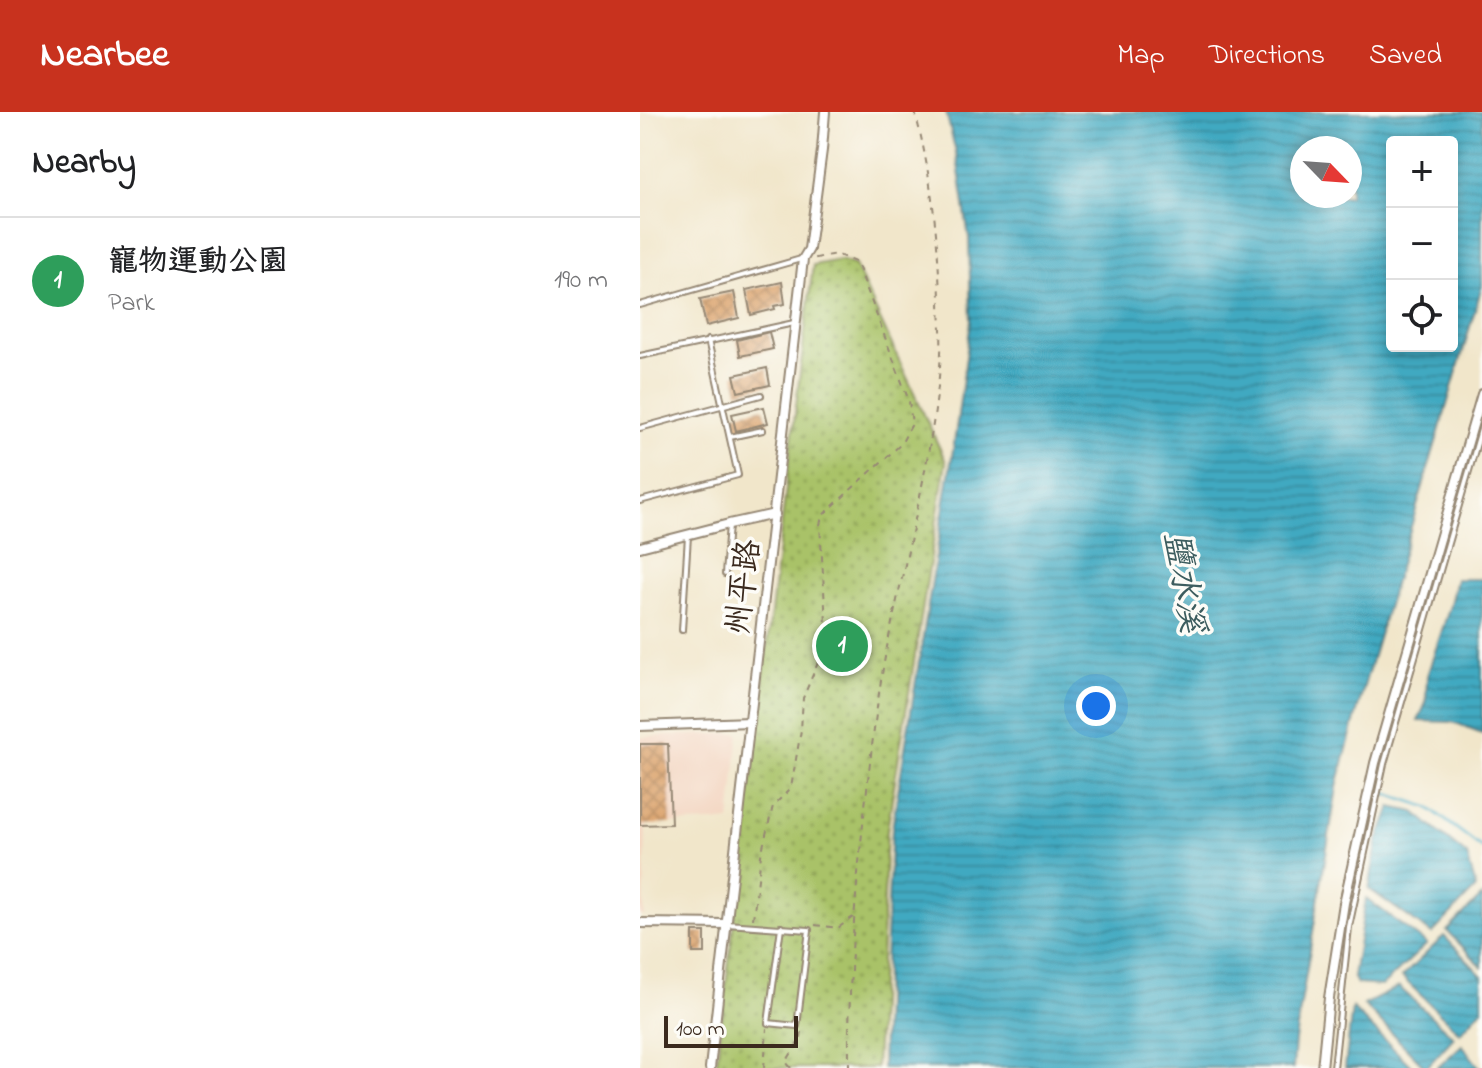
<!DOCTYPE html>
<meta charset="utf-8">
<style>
:root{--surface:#fff;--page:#f6f6f6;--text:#202124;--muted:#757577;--line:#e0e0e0;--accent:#c8321e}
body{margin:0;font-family:"Indie Flower","LXGW WenKai TC",sans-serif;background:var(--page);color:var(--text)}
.controls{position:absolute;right:24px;top:24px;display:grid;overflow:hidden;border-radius:8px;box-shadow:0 4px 12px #0003}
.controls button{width:72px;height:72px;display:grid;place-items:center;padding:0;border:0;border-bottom:2px solid var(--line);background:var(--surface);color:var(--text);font:40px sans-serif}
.compass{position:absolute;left:650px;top:24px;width:72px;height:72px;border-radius:50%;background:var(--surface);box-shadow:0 4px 12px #0003;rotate:115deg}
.scale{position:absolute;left:24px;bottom:20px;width:134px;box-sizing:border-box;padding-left:8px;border:4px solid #3b2a1e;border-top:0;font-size:22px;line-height:28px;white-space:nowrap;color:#3b2a1e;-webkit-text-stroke:6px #fdfcf7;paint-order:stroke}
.you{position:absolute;left:456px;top:594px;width:28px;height:28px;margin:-20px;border:6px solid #fff;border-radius:50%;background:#1a73e8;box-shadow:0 0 0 12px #1a73e833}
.badge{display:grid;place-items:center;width:52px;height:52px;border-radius:50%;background:var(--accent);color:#fff;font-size:26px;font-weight:700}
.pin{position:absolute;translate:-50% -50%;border:4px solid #fff;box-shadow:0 2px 8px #0006}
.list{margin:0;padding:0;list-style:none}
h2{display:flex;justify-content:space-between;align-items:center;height:104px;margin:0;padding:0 32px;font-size:34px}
h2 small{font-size:26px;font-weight:400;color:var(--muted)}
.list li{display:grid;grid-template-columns:52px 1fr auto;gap:24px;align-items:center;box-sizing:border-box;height:128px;padding:0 32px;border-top:2px solid var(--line)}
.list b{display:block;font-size:30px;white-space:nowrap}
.list p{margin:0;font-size:26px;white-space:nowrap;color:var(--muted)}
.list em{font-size:26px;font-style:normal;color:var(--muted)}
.icon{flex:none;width:44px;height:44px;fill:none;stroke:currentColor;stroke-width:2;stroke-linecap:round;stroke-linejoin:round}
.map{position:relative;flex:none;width:842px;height:956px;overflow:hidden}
header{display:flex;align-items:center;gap:48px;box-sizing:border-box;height:112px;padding:0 40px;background:var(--accent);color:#fff}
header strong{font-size:38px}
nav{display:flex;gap:44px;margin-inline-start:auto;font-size:28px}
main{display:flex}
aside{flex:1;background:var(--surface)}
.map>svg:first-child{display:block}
.built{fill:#f3d4bf}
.green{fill:url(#green-dots);stroke:#727642;stroke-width:2}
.water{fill:url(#water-rules);stroke:#3e6a70;stroke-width:2;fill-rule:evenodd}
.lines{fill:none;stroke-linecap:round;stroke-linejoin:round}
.stream{stroke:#41a9c1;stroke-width:3}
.building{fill:url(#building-cross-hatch)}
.lane-casing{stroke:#968874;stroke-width:8}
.street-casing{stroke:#968874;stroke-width:12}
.path{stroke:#968874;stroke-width:2;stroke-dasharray:6 6;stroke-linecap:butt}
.lane{stroke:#fff;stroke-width:4}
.street{stroke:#fff;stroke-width:8}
.labels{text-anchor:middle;stroke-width:7;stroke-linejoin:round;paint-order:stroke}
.street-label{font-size:32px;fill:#3b2a1e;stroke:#fdfcf7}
.water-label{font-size:34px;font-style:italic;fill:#3d5d5f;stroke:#fdfcf7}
</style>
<header>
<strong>Nearbee</strong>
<nav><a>Map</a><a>Directions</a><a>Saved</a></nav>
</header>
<main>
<aside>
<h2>Nearby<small></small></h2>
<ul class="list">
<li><span class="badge" style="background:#2e9e5b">1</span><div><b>寵物運動公園</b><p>Park</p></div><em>190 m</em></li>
</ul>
</aside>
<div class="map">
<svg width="842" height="956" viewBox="0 0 842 956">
<defs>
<pattern id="green-dots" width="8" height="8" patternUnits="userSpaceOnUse" patternTransform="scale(2)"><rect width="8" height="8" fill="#a9c267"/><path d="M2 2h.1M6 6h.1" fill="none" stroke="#8b9e54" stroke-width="1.8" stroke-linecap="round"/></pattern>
<pattern id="water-rules" width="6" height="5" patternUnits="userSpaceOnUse" patternTransform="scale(2)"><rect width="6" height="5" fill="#41a9c1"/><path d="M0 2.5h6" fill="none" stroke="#388a9c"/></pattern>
<pattern id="building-cross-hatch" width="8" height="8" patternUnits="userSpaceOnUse" patternTransform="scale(2)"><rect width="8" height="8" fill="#d99d63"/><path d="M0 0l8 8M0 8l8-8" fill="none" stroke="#b18051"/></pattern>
</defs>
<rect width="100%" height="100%" fill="#fdfcf7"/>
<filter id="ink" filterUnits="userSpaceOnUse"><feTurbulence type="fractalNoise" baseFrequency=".0125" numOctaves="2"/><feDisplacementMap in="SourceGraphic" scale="16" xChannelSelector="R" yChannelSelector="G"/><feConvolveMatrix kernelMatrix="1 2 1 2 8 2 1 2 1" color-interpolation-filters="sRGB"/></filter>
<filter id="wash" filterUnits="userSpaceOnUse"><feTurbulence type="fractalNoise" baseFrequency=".006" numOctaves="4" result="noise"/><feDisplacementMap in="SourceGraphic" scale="32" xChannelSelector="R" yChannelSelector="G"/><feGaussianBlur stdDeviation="1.8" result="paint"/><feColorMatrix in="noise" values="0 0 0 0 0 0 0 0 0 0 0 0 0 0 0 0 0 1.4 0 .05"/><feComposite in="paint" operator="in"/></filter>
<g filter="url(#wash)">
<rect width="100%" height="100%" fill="#f1e6ca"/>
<polygon class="built" points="99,621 90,709 6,713 4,804 0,804 0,625"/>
<polygon class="green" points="200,148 215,153 306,350 247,718 236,956 76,956 173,153"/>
<g class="water">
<path d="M306 0H842V174L722 581 698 670 655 928 653 956H242L246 827 252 717 314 332 331 209 329 126 317 45ZM752 30H812V234H752ZM662 36H710V84H662Z"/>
<polygon points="816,467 842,467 842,621 813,610 778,609 786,591 787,564 809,497"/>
<polygon points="751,695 774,700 827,743 836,776 792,822 729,777 737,731"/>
<polygon points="842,784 842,855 807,819"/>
<polygon points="726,786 787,832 742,874 717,872 713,864"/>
<polygon points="804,824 842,864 842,897 820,921 762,865"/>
<polygon points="759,875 814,925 786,956 724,893"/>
<polygon points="712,896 773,956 705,956"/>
<polygon points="822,933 840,956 797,956"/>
</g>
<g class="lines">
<polyline class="stream" points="739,679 788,695 842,736"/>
</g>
<g id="blocks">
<g class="building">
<polygon points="142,170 145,192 134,194 135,197 111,203 106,178"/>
<polygon points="94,180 99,206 66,214 60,187"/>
<polygon points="129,220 133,237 100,244 97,228"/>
<polygon points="127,256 130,273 98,280 94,263"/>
<polygon points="124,295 128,311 96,319 92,302"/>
<polygon points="0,632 28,632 31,712 0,713"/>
<rect x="53" y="820" width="12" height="21"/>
</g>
</g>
</g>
<g filter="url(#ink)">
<use href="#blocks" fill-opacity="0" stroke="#968874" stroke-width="2"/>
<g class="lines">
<g class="lane-casing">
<g id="lane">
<polyline points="0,193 161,147"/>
<polyline points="0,244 154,211"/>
<polyline points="0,316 121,283"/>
<polyline points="90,325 123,318"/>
<polyline points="0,389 98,363 68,228"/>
<polyline points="85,462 89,413"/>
<polyline points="42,518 48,424"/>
<polyline points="87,812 169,818 157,914 128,911 141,815"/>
<polyline points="694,956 709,815 744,652 842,314"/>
</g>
</g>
<g class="street-casing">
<g id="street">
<polyline points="0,435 89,412 135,402"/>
<polyline points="0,614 110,610"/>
<polyline points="0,811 87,812"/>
<polyline points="70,956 163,147 169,137 182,38 185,0"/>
<polyline points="682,956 689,886 704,791 735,651 842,282"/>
</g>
</g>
<g class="path">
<polyline points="113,807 121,743 133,694 151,676 161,618 163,586 177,553 186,511 180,413 182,404 261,332 272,312 269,289 217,151 196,142 171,147"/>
<polyline points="175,813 198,816 213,805"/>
<polyline points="124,956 127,916"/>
<polyline points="151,956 146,950 161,926 162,917"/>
<path d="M209 956C208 863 216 770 227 677 232 633 237 589 245 545 265 444 294 344 301 241 302 223 300 204 300 186 298 123 291 61 275 0"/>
</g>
<use href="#lane" class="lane"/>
<use href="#street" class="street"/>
</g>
</g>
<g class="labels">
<g class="street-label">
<text transform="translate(102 475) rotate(-83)" y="11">州平路</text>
</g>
<g class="water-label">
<text transform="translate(546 470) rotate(80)" y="12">鹽水溪</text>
</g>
</g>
</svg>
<div class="controls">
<button>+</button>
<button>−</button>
<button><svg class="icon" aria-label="locate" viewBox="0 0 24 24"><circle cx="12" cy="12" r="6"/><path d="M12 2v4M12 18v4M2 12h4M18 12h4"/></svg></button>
</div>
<svg class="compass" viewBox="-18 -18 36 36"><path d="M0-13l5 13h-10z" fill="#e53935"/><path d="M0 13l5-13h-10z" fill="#757577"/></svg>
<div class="scale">100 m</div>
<div class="you"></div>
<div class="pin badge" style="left:202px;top:534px;background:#2e9e5b">1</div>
</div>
</main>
